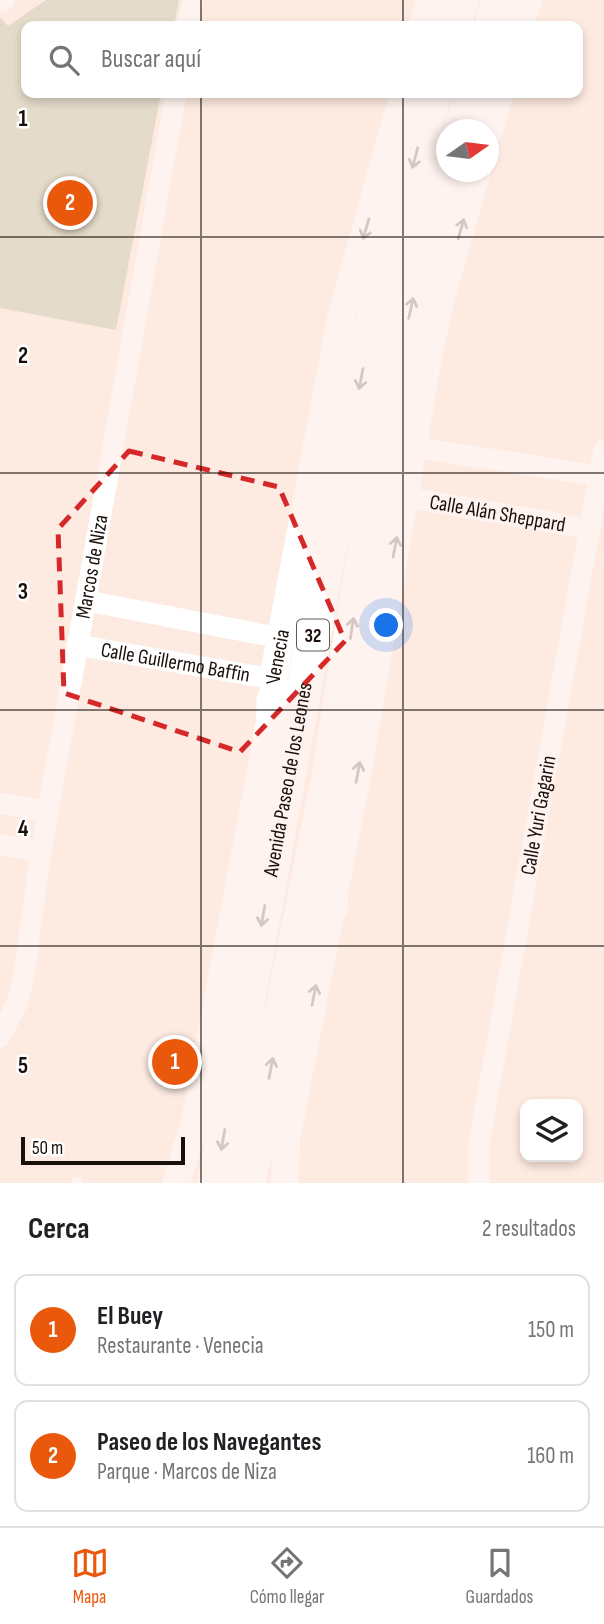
<!DOCTYPE html>
<html lang="es">
<meta charset="utf-8">
<style>
:root{--surface:#fff;--page:#f2f2f2;--text:#202124;--muted:#757577;--line:#e0e0e0;--accent:#ea580c}
body{margin:0;font-family:"Sofia Sans Condensed",sans-serif;background:var(--page);color:var(--text)}
.controls{position:absolute;right:21px;bottom:21px;display:grid;overflow:hidden;border-radius:14px;box-shadow:0 4px 10px #0003}
.controls button{width:63px;height:63px;display:grid;place-items:center;padding:0;border:0;border-bottom:2px solid var(--line);background:var(--surface);color:var(--text);font:35px sans-serif}
.compass{position:absolute;left:436px;top:119px;width:63px;height:63px;border-radius:50%;background:var(--surface);box-shadow:0 4px 10px #0003;rotate:76deg}
.scale{position:absolute;left:21px;bottom:18px;width:164px;box-sizing:border-box;padding-left:7px;border:4px solid #1a100b;border-top:0;font-size:19px;line-height:24px;white-space:nowrap;color:#1a100b;-webkit-text-stroke:5px #fff;paint-order:stroke}
.you{position:absolute;left:387px;top:626px;width:24px;height:24px;margin:-18px;border:5px solid #fff;border-radius:50%;background:#1a73e8;box-shadow:0 0 0 10px #1a73e833}
.badge{display:grid;place-items:center;width:46px;height:46px;border-radius:50%;background:var(--accent);color:#fff;font-size:23px;font-weight:700}
.pin{position:absolute;translate:-50% -50%;border:4px solid #fff;box-shadow:0 2px 7px #0006}
.list{margin:0;padding:0;list-style:none}
h2{display:flex;justify-content:space-between;align-items:center;height:91px;margin:0;padding:0 28px;font-size:30px}
h2 small{font-size:23px;font-weight:400;color:var(--muted)}
.list li{display:grid;grid-template-columns:46px 1fr auto;gap:21px;align-items:center;box-sizing:border-box;height:112px;margin:0 14px 14px;padding:0 14px;border:2px solid var(--line);border-radius:14px}
.list b{display:block;font-size:26px;white-space:nowrap}
.list p{margin:0;font-size:23px;white-space:nowrap;color:var(--muted)}
.list em{font-size:23px;font-style:normal;color:var(--muted)}
.icon{flex:none;width:38px;height:38px;fill:none;stroke:currentColor;stroke-width:2;stroke-linecap:round;stroke-linejoin:round}
.map{position:relative;flex:none;width:604px;height:1183px;overflow:hidden}
.search{position:absolute;background:var(--surface);box-shadow:0 4px 10px #0003;left:21px;right:21px;top:21px;height:77px;display:flex;align-items:center;gap:18px;box-sizing:border-box;padding:0 24px;border-radius:14px;color:var(--muted);font-size:26px}
.sheet{height:343px;background:var(--surface)}
nav{display:flex;justify-content:space-around;align-items:center;box-sizing:border-box;height:98px;border-top:2px solid var(--line);background:var(--surface);font-size:19px;color:var(--muted)}
nav a{display:grid;justify-items:center;gap:4px}
nav .on{color:var(--accent)}
.map>svg:first-child{display:block}
.green{fill:#c7caad}
.lines{fill:none;stroke-linecap:round;stroke-linejoin:round}
.service{stroke:#fff;stroke-width:10}
.minor{stroke:#fff;stroke-width:21}
.tertiary{stroke:#fff;stroke-width:28}
.primary{stroke:#fff;stroke-width:35}
.oneway{stroke:#a39f9d}
.marked{fill:none;stroke:#d62828;stroke-width:5;stroke-dasharray:14 9;stroke-linejoin:round}
.grid{fill:none;stroke:#1a100b;stroke-width:2;stroke-opacity:0.55}
.labels{text-anchor:middle;stroke-width:5;stroke-linejoin:round;paint-order:stroke}
.shield{fill:#fff;stroke:#5f5854;stroke-width:2}
.shield-label{font-size:19px;font-weight:bold;fill:#1a100b}
.street-label{font-size:21px;fill:#1a100b;stroke:#fff}
.grid-label{font-size:23px;text-anchor:middle;font-weight:bold;fill:#1a100b;stroke:#fff;stroke-width:5;stroke-linejoin:round;paint-order:stroke}
</style>
<div class="map">
<svg width="604" height="1183" viewBox="0 0 604 1183">
<rect width="100%" height="100%" fill="#fdeae1"/>
<polygon class="green" points="46,0 179,0 174,26 26,26 26,93 161,93 116,330 0,308 0,17 8,26"/>
<g class="lines">
<polyline class="service" points="76,1182 78,1183"/>
<g class="minor">
<polyline points="1,2 4,0"/>
<polyline points="188,26 193,0"/>
<polyline points="414,447 599,476"/>
<path id="s1" d="M405 497 590 529"/>
<polyline points="87,601 281,638"/>
<path id="s2" d="M77 645 273 679"/>
<polyline points="0,803 49,811"/>
<polyline points="0,845 41,851"/>
<path id="s3" d="M0 1037 17 1003 23 981 41 851 176 93"/>
<path id="s4" d="M479 1183V1143L604 449"/>
</g>
<g class="tertiary">
<polyline points="423,26 430,0"/>
<polyline points="520,26 528,0"/>
<polyline points="489,130 500,93"/>
<path id="s5" d="M176 1183 194 1127 274 701 273 679 342 314 404 93"/>
<polyline points="285,1183 286,1139 359,765 427,362 441,297 477,172"/>
</g>
<g class="primary">
<polyline points="453,26 461,0"/>
<polyline points="492,26 499,0"/>
<polyline points="461,130 472,93"/>
<polyline points="359,688 380,628"/>
<polyline points="273,764 274,701"/>
<polyline points="329,844 331,907"/>
<path id="s6" d="M215 1183 342 476 370 334 434 93"/>
<polyline points="248,1183 327,787 389,400 423,256 448,172"/>
</g>
</g>
<defs><path id="oneway-shaft" d="M-6 0H5M1.5-3L5.5 0L1.5 3" fill="none" stroke-width="1.6" stroke-linecap="round" stroke-linejoin="round" transform="scale(1.75)"/></defs>
<g class="oneway">
<use href="#oneway-shaft" transform="translate(415 158) rotate(105)"/>
<use href="#oneway-shaft" transform="translate(366 229) rotate(106)"/>
<use href="#oneway-shaft" transform="translate(461 229) rotate(-74)"/>
<use href="#oneway-shaft" transform="translate(411 308) rotate(-77)"/>
<use href="#oneway-shaft" transform="translate(361 379) rotate(101)"/>
<use href="#oneway-shaft" transform="translate(395 547) rotate(-79)"/>
<use href="#oneway-shaft" transform="translate(352 628) rotate(-81)"/>
<use href="#oneway-shaft" transform="translate(358 772) rotate(-79)"/>
<use href="#oneway-shaft" transform="translate(263 916) rotate(100)"/>
<use href="#oneway-shaft" transform="translate(314 995) rotate(-79)"/>
<use href="#oneway-shaft" transform="translate(271 1068) rotate(-79)"/>
<use href="#oneway-shaft" transform="translate(223 1140) rotate(100)"/>
</g>
<path d="M0 0H604V1183H0ZM129 451 279 487 345 641 240 752 64 693 58 529Z" fill="#fdeae1" fill-opacity=".55" fill-rule="evenodd"/>
<path class="marked" d="M129 451 279 487 345 641 240 752 64 693 58 529Z"/>
<path class="grid" d="M201 0V26M403 0V26M201 93V1183M403 93V1183M0 237H604M0 473H604M0 710H604M0 946H604"/>
<g class="labels">
<rect class="shield" x="297" y="619.5" width="32" height="31" rx="5"/>
<g class="shield-label">
<text x="313" y="642">32</text>
</g>
<g class="street-label">
<text dy="7" stroke="none"><textPath href="#s1" startOffset="94">Calle Alán Sheppard</textPath></text>
<text dy="7" stroke="none"><textPath href="#s3" startOffset="481">Marcos de Niza</textPath></text>
<text dy="7" stroke="none"><textPath href="#s5" startOffset="537">Venecia</textPath></text>
<text dy="7" stroke="none"><textPath href="#s2" startOffset="100">Calle Guillermo Baffin</textPath></text>
<text dy="7" stroke="none"><textPath href="#s6" startOffset="410">Avenida Paseo de los Leones</textPath></text>
<text dy="7" stroke="none"><textPath href="#s4" startOffset="373">Calle Yuri Gagarin</textPath></text>
</g>
</g>
<g class="grid-label">
<text x="23" y="126">1</text>
<text x="23" y="363">2</text>
<text x="23" y="599">3</text>
<text x="23" y="836">4</text>
<text x="23" y="1073">5</text>
</g>
</svg>
<div class="controls">
<button><svg class="icon" aria-label="layers" viewBox="0 0 24 24"><path d="M12 4l9 5-9 5-9-5zM3 14l9 5 9-5"/></svg></button>
</div>
<svg class="compass" viewBox="-18 -18 36 36"><path d="M0-13l5 13h-10z" fill="#e53935"/><path d="M0 13l5-13h-10z" fill="#757577"/></svg>
<div class="scale">50 m</div>
<div class="you"></div>
<div class="pin badge" style="left:175px;top:1062px">1</div>
<div class="pin badge" style="left:70px;top:203px">2</div>
<div class="search"><svg class="icon" aria-label="search" viewBox="0 0 24 24"><circle cx="10" cy="10" r="6"/><path d="M15 15l6 6"/></svg>Buscar aquí</div>
</div>
<section class="sheet">
<h2>Cerca<small>2 resultados</small></h2>
<ul class="list">
<li><span class="badge">1</span><div><b>El Buey</b><p>Restaurante · Venecia</p></div><em>150 m</em></li>
<li><span class="badge">2</span><div><b>Paseo de los Navegantes</b><p>Parque · Marcos de Niza</p></div><em>160 m</em></li>
</ul>
</section>
<nav>
<a class="on"><svg class="icon" aria-label="map" viewBox="0 0 24 24"><path d="M3 6l6-2 6 2 6-2v14l-6 2-6-2-6 2zM9 4v14M15 6v14"/></svg>Mapa</a>
<a><svg class="icon" aria-label="directions" viewBox="0 0 24 24"><path d="M12 3l9 9-9 9-9-9zM9 14v-3h6M13 9l2 2-2 2"/></svg>Cómo llegar</a>
<a><svg class="icon" aria-label="saved" viewBox="0 0 24 24"><path d="M7 4h10v16l-5-4-5 4z"/></svg>Guardados</a>
</nav>
